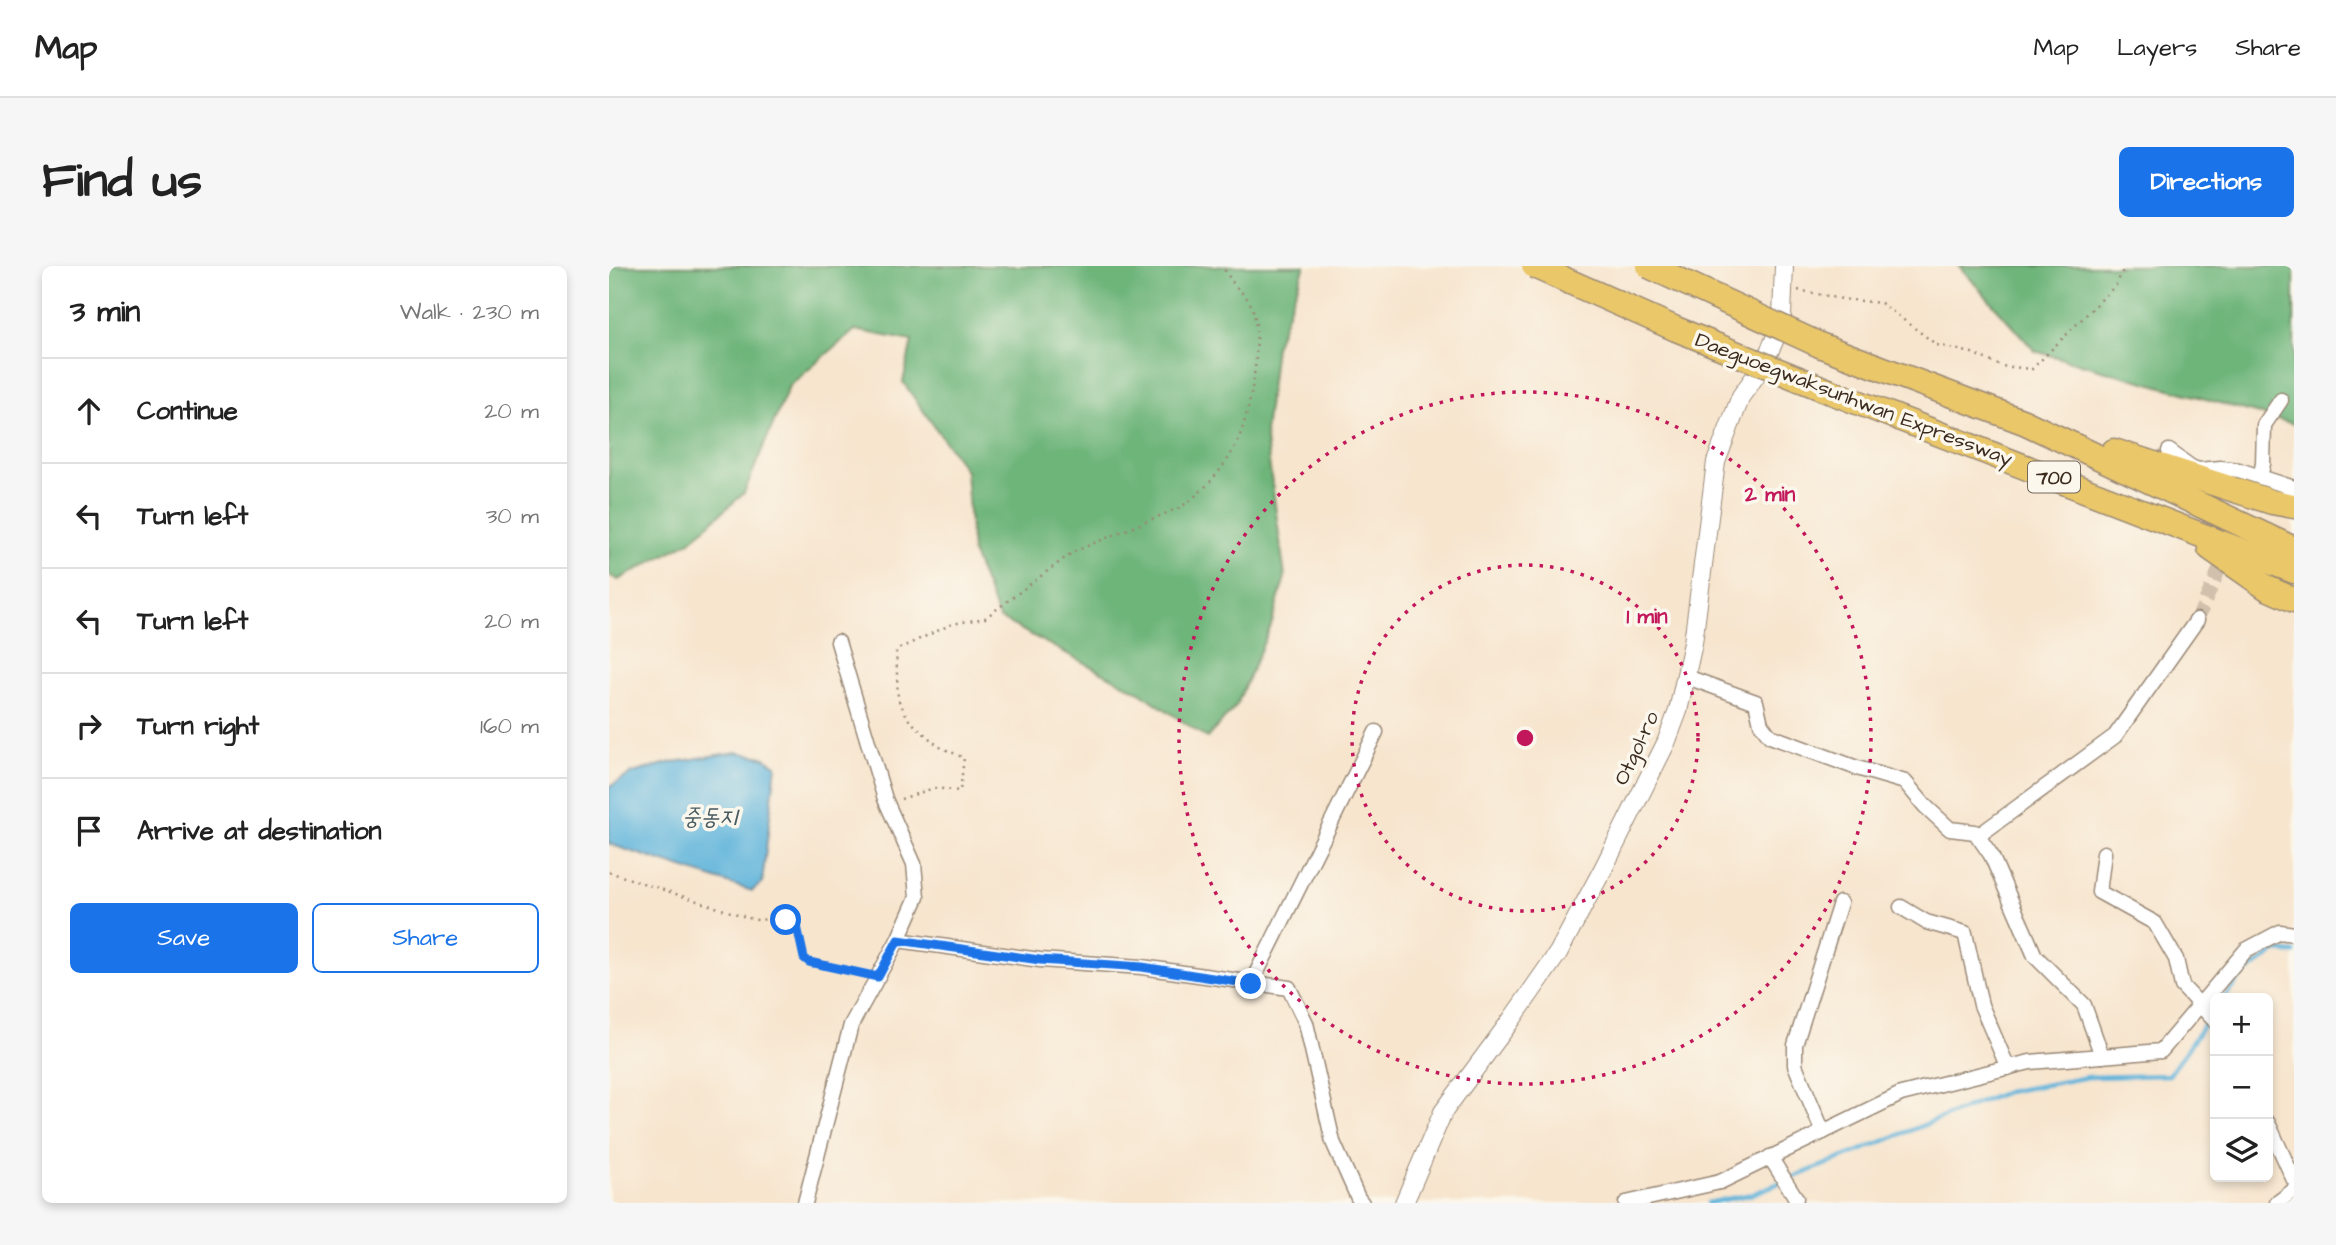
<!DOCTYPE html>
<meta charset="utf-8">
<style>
:root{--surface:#fff;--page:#f6f6f6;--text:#222;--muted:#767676;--line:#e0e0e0;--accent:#1a73e8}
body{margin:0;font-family:"Architects Daughter","Poor Story",sans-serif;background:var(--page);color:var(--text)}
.controls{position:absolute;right:21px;bottom:21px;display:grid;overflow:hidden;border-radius:10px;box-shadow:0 4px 10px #0003}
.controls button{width:63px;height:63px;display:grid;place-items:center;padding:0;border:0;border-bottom:2px solid var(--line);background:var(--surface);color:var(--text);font:35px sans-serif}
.stop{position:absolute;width:21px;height:21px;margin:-16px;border:5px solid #1a73e8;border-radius:50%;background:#fff}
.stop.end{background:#1a73e8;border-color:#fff;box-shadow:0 2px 7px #0008}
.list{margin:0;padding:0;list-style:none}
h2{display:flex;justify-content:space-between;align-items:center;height:91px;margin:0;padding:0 28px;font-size:30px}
h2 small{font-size:23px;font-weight:400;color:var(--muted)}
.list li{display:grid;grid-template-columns:46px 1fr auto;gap:21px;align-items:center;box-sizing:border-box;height:105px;padding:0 28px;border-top:2px solid var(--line)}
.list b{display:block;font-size:26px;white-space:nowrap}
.list em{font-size:23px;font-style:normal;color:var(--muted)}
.actions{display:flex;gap:14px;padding:21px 28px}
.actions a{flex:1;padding:16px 0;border:2px solid var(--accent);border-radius:10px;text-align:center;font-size:24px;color:var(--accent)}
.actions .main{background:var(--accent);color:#fff}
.icon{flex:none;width:38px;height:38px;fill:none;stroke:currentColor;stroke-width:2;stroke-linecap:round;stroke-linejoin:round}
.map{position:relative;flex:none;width:1685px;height:937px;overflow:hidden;border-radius:10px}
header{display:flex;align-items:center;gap:42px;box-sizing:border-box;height:98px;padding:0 35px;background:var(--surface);border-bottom:2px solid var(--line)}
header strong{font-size:33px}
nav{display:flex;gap:38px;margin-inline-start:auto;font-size:24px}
.intro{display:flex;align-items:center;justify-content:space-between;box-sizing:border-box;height:168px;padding:0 42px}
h1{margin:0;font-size:49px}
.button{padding:18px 32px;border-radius:10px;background:var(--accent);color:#fff;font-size:24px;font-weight:700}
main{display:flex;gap:42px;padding:0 42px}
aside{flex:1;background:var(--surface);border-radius:10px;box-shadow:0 4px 10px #0003}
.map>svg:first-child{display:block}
.forest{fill:#6eb57a;stroke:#54704c;stroke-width:2}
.water{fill:#5eb4db;stroke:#4c6f7c;stroke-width:2}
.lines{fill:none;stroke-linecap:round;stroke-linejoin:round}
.stream{stroke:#5eb4db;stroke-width:4.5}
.minor-tunnel{stroke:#d1c0ab;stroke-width:14;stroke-dasharray:14 7;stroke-linecap:butt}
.minor-casing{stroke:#998876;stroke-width:17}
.tertiary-casing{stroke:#998876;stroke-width:20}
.motorway-casing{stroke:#998876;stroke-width:27}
.path{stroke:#998876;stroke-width:2.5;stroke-dasharray:2 5;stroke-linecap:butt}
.minor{stroke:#fff;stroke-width:14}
.tertiary{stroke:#fff;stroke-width:18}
.motorway{stroke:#eac769;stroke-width:24}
.motorway-bridge-casing{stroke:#998876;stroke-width:27;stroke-linecap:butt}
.motorway-bridge{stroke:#eac769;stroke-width:24}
.route{stroke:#1a73e8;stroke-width:9}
.ring{fill:none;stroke:#c2185b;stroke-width:3.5;stroke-dasharray:3.5 7}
.labels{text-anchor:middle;stroke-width:7;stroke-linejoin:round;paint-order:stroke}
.shield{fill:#fbf7ec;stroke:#75685c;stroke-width:2}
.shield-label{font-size:19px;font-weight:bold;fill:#3b2a1e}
.street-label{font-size:21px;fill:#3b2a1e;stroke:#fbf7ec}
.water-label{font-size:23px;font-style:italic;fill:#475a60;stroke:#fbf7ec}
.centre{fill:#c2185b;stroke:#fbf7ec;stroke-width:3.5}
.ring-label{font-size:21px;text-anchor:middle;font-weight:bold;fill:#c2185b;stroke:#fbf7ec;stroke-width:7;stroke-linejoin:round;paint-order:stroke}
</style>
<header>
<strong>Map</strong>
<nav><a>Map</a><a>Layers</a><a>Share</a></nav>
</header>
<div class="intro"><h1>Find us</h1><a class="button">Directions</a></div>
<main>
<aside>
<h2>3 min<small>Walk · 230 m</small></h2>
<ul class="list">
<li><svg class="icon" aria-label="ahead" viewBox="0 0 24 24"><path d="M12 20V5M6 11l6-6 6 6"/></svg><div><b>Continue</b></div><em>20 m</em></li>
<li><svg class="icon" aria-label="left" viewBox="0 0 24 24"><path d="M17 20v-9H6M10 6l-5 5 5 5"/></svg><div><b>Turn left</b></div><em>30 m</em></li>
<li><svg class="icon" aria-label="left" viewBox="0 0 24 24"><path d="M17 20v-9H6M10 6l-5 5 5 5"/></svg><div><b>Turn left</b></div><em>20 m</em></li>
<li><svg class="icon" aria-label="right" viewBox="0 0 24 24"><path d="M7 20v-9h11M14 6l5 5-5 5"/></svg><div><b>Turn right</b></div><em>160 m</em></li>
<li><svg class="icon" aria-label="arrive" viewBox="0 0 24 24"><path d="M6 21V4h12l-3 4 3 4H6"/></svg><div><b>Arrive at destination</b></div></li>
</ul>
<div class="actions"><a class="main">Save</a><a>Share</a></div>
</aside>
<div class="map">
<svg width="1685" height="937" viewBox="0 0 1685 937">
<rect width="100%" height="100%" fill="#fbf7ec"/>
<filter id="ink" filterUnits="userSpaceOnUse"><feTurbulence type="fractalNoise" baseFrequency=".0143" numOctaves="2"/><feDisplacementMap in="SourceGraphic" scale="14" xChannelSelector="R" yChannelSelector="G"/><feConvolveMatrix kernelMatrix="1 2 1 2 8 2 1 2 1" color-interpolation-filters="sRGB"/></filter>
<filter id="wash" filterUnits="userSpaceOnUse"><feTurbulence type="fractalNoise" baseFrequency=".00686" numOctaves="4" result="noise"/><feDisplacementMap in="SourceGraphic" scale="28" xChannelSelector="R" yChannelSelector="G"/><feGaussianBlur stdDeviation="1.57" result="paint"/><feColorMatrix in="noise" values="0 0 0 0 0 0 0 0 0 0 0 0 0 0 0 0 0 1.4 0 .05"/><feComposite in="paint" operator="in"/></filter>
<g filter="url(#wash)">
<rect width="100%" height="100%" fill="#f7e5ce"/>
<g class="forest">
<polygon points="0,0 696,0 666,81 656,167 676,311 662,360 627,440 598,472 529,425 390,352 363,286 357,205 294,116 303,75 246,64 180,120 135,227 81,275 9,314 0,309"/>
<polygon points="1350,0 1685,0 1685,158 1426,85"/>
</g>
<polygon class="water" points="127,486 154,491 167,499 153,617 143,625 0,578 0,521 24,507 59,497"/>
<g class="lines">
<g class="stream">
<polyline points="1615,732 1632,710 1668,685 1685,687"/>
<polyline points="1099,937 1143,928 1397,826 1479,811 1560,809 1606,743"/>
</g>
</g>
</g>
<g filter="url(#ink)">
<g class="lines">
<polyline class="minor-tunnel" points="1588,354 1617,288"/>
<g class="minor-casing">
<g id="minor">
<polyline points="1560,185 1582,201 1589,204 1612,202 1630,204 1685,222"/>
<polyline points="1651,211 1654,198 1655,159 1672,134"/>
<polyline points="1078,411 1147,436 1152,458 1161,470 1248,502 1296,516 1316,540 1341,563 1366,566 1382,589 1426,690 1475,739 1493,790"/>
<polyline points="1369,570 1506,470 1588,354"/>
<polyline points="1495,587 1490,626 1546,657 1567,693 1573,720 1606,755"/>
<polyline points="1292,641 1317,656 1356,667 1372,739 1399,802"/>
<polyline points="289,674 431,694 533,701 680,722 697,757 724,876 749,932 753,937"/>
<polyline points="642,718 767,466"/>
<polyline points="1659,857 1685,914"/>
<polyline points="1214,866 1186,799 1186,779 1231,637"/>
<polyline points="1161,891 1187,932 1186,937"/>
<polyline points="196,937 242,759 289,674 308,631 305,598 276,533 229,376"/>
<polyline points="1017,937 1111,916 1292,828 1421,796 1552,785 1637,684 1671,666 1685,668"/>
<polyline points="1668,937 1685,924"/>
</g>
</g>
<g class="tertiary-casing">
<polyline id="tertiary" points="795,937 834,846 903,753 949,687 994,603 1057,477 1069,445 1084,377 1107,196 1132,130 1153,101 1165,75 1173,50 1175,0"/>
</g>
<g class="motorway-casing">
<g id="motorway">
<polyline points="1213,80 1415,156 1685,283"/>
<polyline points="1222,126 1685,305"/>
<polyline points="1505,185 1663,236 1685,240"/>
<polyline points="1601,282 1658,322 1685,334"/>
</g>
</g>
<g class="path">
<polyline points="0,1 1,0"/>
<polyline points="1189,24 1233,33 1272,37 1328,79 1363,87 1392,100 1423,103 1507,19 1516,0"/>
<path d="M292 533 325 522 351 525 355 492 329 480 300 454 289 433 287 384 343 358 376 352 464 286 572 241C593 227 613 205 626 181 641 152 656 69 642 39 639 31 630 25 625 18 620 12 617 6 613 0"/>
<path d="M0 606 146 654C162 653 173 652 188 660L195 692 200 696 255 708"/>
</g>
<use href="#minor" class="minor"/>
<use href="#tertiary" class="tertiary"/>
<use href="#motorway" class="motorway"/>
<g class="motorway-bridge-casing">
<g id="motorway-bridge">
<polyline points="925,0 1067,63 1222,126"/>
<polyline points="1040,0 1213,80"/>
</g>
</g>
<use href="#motorway-bridge" class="motorway-bridge"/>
</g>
</g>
<g class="lines" filter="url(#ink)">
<polyline class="route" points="177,654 188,660 195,692 200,696 269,711 289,674 431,694 533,701 642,718"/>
</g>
<g class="ring">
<circle cx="916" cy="472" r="173"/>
<circle cx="916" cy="472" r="346"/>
</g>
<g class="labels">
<rect class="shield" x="1419" y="195.5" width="52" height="31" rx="5"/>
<g class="shield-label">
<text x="1445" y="218">700</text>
</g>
<g class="street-label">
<text transform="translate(1245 133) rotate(21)" y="7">Daeguoegwaksunhwan Expressway</text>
<text transform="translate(1027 482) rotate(-65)" y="7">Otgol-ro</text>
</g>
<g class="water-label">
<text x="101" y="558">중동지</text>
</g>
</g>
<circle cx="916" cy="472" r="10" class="centre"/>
<g class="ring-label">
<text x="1161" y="235">2 min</text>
<text x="1038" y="357">1 min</text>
</g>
</svg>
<div class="controls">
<button>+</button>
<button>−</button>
<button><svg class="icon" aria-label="layers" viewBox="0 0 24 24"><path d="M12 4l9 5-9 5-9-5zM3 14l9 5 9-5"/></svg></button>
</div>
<div class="stop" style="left:177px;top:654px"></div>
<div class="stop end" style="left:642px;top:718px"></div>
</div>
</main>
